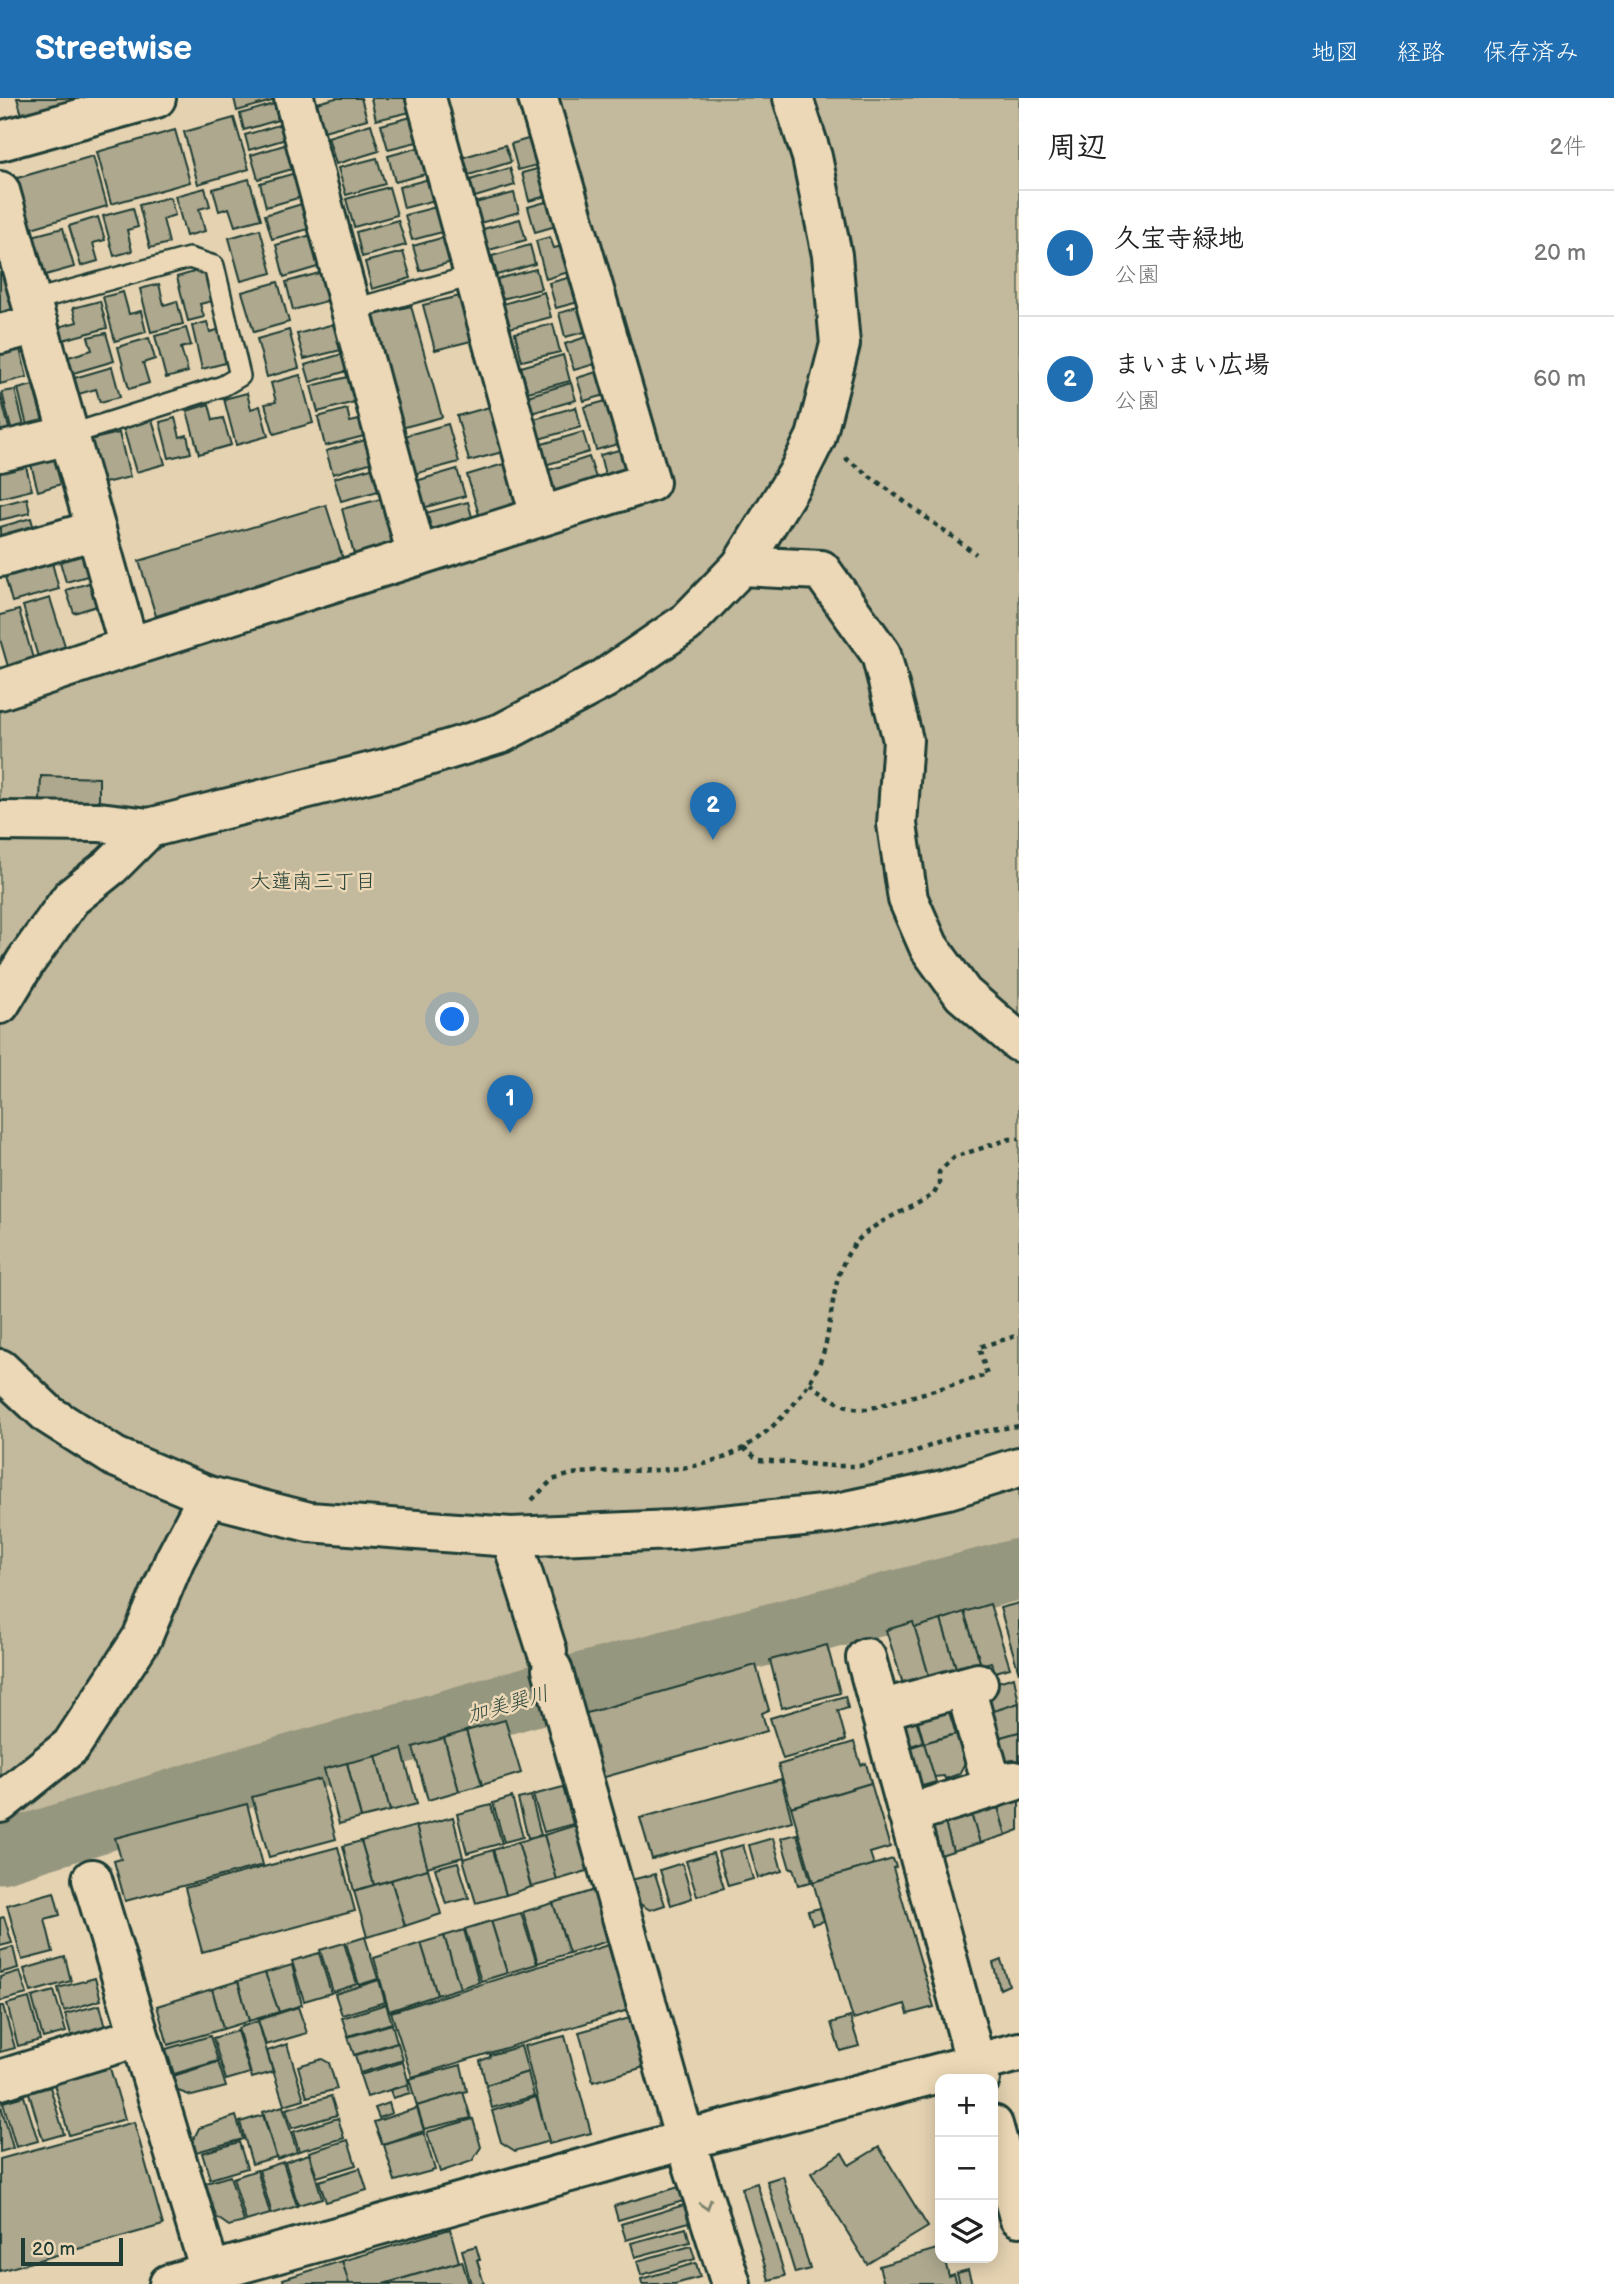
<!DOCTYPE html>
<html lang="ja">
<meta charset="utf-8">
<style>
:root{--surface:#fff;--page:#f2f2f2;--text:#222;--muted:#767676;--line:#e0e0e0;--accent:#1f6fb2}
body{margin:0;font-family:"Balsamiq Sans","Klee One",sans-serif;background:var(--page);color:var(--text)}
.controls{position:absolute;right:21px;bottom:21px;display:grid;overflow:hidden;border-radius:14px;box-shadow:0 4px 18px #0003}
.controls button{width:63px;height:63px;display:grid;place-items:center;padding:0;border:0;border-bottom:2px solid var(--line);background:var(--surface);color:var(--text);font:35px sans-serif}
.scale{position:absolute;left:21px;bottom:18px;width:102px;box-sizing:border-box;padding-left:7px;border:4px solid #1f3d34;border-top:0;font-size:19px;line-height:24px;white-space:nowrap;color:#1f3d34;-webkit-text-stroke:5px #ecd8b6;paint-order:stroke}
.you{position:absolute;left:453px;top:922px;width:24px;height:24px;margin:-18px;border:5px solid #fff;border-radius:50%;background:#1a73e8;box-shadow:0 0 0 10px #1a73e833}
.badge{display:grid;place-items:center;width:46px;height:46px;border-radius:50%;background:var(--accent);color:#fff;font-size:23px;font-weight:700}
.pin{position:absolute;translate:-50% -58px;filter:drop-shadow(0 2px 4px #0008)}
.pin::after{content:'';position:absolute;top:37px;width:24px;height:21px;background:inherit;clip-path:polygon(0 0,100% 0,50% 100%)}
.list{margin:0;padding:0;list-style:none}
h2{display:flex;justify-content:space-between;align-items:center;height:91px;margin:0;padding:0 28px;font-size:30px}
h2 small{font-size:23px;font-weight:400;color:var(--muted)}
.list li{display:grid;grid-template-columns:46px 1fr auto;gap:21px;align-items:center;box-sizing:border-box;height:126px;padding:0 28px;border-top:2px solid var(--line)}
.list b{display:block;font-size:26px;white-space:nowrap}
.list p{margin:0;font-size:23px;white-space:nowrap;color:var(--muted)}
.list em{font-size:23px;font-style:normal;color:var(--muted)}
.icon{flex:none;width:38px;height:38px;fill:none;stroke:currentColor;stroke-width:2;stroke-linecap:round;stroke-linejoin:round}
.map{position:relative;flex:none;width:1019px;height:2186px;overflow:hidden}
header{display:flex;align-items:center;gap:42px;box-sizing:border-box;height:98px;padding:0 35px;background:var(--accent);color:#fff}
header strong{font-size:33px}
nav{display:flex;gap:38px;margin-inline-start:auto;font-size:24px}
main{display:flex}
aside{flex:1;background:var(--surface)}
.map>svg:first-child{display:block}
.green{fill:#c3b99c;stroke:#717b68;stroke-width:2}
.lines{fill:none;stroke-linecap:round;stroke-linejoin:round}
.river{stroke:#96977f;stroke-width:61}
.building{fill:#ada88e;stroke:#1f3d34;stroke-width:2}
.lane-casing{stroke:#1f3d34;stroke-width:24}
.street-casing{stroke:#1f3d34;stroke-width:44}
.secondary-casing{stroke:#1f3d34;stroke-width:44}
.path{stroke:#1f3d34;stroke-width:4.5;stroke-dasharray:5 5;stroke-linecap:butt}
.lane{stroke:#ecd8b6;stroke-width:19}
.street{stroke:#ecd8b6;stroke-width:38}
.secondary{stroke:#ecd8b6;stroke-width:38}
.oneway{stroke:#7b836e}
.labels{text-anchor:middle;stroke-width:5;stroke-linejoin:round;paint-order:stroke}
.neighbourhood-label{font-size:21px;fill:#1f3d34;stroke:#ecd8b6}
.water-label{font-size:21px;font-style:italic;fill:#314a3f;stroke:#ecd8b6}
</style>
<header>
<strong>Streetwise</strong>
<nav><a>地図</a><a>経路</a><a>保存済み</a></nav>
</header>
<main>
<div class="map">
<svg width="1019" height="2186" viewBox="0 0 1019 2186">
<rect width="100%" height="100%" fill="#e4d2b1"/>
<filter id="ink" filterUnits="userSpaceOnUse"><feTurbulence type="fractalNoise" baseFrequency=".0143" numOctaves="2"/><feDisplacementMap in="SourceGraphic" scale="14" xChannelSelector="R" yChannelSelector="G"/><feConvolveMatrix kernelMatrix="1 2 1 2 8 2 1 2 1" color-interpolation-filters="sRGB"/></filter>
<g filter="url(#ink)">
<polygon class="green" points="550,0 1019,0 1019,1462 0,1747 0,608 665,393"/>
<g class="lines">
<polyline class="river" points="0,1755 234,1683 533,1598 1019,1471"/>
</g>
<g class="building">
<polygon points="17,0 94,0 23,20"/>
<polygon points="234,0 274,0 275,2 237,13"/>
<polygon points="336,0 361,0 367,21 324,33 317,5"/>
<polygon points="371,0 416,0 419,12 376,22"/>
<polygon points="274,6 278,22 244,32 240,16"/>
<polygon points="415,18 421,43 388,51 381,27"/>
<polygon points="234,20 249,71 198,86 184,34"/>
<polygon points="282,26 286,41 249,52 245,37"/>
<polygon points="371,26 379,53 336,66 328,39"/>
<polygon points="175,32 190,84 111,106 97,54"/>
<polygon points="541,37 548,64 518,72 511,46"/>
<polygon points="291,45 299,69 258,81 251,57"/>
<polygon points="505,47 511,64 469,77 464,59"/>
<polygon points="421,49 429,75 395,84 388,58"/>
<polygon points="93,58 107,108 28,131 14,81"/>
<polygon points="377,60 385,86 346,97 338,70"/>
<polygon points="548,68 556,95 529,103 522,75"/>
<polygon points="510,70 515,87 475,99 470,82"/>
<polygon points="299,74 305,98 266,109 260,85"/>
<polygon points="433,80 439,101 404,110 399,89"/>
<polygon points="249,81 261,121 235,128 229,110 219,113 213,91"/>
<polygon points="389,89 397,117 354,129 346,101"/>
<polygon points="205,90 210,108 199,111 205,133 186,138 175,98"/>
<polygon points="514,95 519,114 480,125 475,105"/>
<polygon points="170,99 175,117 163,121 169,145 150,150 139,107"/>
<polygon points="556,101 563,126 535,134 528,109"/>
<polygon points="305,105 312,130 272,141 265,117"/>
<polygon points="440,108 446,133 412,142 405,117"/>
<polygon points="133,110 138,129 127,132 132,153 114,158 103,118"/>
<polygon points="98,119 105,142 93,145 98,163 81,168 69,128"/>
<polygon points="520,121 526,142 489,152 483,131"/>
<polygon points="398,122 406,147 362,159 356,134"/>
<polygon points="63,130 74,169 42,178 32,138"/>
<polygon points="260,131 272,175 241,183 229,140"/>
<polygon points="315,136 324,167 284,179 276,147"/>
<polygon points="448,138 455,163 420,173 413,148"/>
<polygon points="550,139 554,150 571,146 578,171 546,181 536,143"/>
<polygon points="530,147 535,166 497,177 492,158"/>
<polygon points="403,154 411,180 372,191 365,164"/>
<polygon points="204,171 212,203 200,206 204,219 188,223 177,179"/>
<polygon points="536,171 541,191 502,201 497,181"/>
<polygon points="6,173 17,213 0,218 0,175"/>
<polygon points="323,174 330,202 293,212 286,184"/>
<polygon points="579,177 586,202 556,210 549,185"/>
<polygon points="278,184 289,224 254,234 242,194"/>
<polygon points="159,186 164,207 177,203 183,226 151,234 140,191"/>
<polygon points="123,194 129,216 141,213 146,234 115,243 103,199"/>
<polygon points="544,194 551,219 510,230 503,206"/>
<polygon points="464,197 475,242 435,252 423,207"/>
<polygon points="100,203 107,230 59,243 55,230 77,224 73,210"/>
<polygon points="589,207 596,231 565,239 559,215"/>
<polygon points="411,208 442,319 401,330 371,218"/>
<polygon points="207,224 210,234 221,231 229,264 202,271 192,228"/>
<polygon points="334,226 341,252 304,261 297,236"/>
<polygon points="553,226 560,254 522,263 515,235"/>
<polygon points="186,230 191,247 181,250 188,274 166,280 155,238"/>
<polygon points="289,232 299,270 267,279 257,241"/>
<polygon points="106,235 114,263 70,276 65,260 92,252 88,239"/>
<polygon points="592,237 609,262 574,272 565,246"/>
<polygon points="149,240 155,261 143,265 149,285 129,291 118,249"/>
<polygon points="18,243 27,279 0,286 0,247"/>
<polygon points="342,256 347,273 310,284 305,267"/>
<polygon points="563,257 570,283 528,294 521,269"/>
<polygon points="616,268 623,292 584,303 577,280"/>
<polygon points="112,269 120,299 100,304 96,291 75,297 71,281"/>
<polygon points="300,277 313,325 274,336 265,306 276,304 271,285"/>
<polygon points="352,278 358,303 318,314 311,288"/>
<polygon points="571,285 576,302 528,316 524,299"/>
<polygon points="33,287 44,327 28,332 18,291"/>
<polygon points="15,292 25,332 12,335 2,294"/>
<polygon points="0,295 10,334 0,336"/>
<polygon points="247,295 251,311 260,308 268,338 236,347 224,301"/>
<polygon points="624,298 636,341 596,352 584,309"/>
<polygon points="209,306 213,322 223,320 231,347 199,356 187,313"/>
<polygon points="493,308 506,353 469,363 457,318"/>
<polygon points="576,309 581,329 539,341 534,321"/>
<polygon points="347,311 350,324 364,321 368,337 325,348 318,319"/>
<polygon points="175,320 180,339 187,337 191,355 169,360 160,324"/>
<polygon points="152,321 165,366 136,374 123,329"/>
<polygon points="448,326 459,364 414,376 404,338"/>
<polygon points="583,334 589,354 545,367 539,347"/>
<polygon points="119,335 130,379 100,386 89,342"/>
<polygon points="369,341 376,363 333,376 326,353"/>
<polygon points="638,347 643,367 605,377 600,357"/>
<polygon points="52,353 61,386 38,393 29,359"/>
<polygon points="23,357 32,392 0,400 0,363"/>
<polygon points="589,359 596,380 552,394 546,373"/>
<polygon points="507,365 520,408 480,420 467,377"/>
<polygon points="375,369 382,392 341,403 334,380"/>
<polygon points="457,371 465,398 423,410 416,383"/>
<polygon points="27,400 30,415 0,422 0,407"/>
<polygon points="381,401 393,446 354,456 342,411"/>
<polygon points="468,404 475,430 429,443 422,416"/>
<polygon points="326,407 343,461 156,518 139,463"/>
<polygon points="31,420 35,435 0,445 0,429"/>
<polygon points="90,448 98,475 66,484 58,457"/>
<polygon points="51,461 59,491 12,504 4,475"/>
<polygon points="92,484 100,507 74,515 66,492"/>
<polygon points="50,500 66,551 38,559 23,508"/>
<polygon points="19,512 34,564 9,572 0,541 0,517"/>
<polygon points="41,678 99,680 99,705 40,703"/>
<polygon points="1019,1505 1019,1575 1000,1510"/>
<polygon points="990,1506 1010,1570 995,1574 991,1564 981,1567 964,1514"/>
<polygon points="964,1514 981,1567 961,1573 960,1568 956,1570 941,1522"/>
<polygon points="941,1522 956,1570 929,1578 914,1530"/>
<polygon points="913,1524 929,1578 903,1586 886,1532"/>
<polygon points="827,1547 840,1595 782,1610 770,1562"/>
<polygon points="756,1567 769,1612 762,1615 767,1633 598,1681 580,1617"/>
<polygon points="1014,1579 1019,1605 975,1619 968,1593"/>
<polygon points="845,1598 848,1610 838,1613 846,1642 783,1661 770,1620"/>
<polygon points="933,1603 938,1617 949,1614 956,1636 924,1645 914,1609"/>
<polygon points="1019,1605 1019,1634 983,1644 975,1619"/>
<polygon points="906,1612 915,1618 923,1644 898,1652"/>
<polygon points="505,1622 521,1675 482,1687 466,1633"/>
<polygon points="466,1633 482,1687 459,1693 444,1640"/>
<polygon points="1019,1634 1019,1664 991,1671 983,1644"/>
<polygon points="956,1636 965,1665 959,1676 945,1681 944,1678 934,1679 924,1645"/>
<polygon points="444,1640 459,1693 428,1702 413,1649"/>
<polygon points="854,1644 861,1667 866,1665 871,1685 791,1709 778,1667"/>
<polygon points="924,1645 936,1684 919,1689 898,1653"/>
<polygon points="402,1651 417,1706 390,1713 376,1658"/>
<polygon points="376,1658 390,1713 361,1720 347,1665"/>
<polygon points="347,1665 361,1720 339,1726 324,1671"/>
<polygon points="320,1681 336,1741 269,1759 252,1699"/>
<polygon points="781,1681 792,1723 652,1761 640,1720"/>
<polygon points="871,1685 890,1749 870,1755 874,1767 813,1784 791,1709"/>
<polygon points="563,1689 573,1726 544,1734 533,1697"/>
<polygon points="993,1691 1006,1737 980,1745 966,1700"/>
<polygon points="993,1691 1019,1695 1019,1732 1006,1737"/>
<polygon points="531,1698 541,1737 528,1740 518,1701"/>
<polygon points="512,1699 523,1739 504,1744 493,1705"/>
<polygon points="966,1700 980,1745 953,1753 940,1708"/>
<polygon points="247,1706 263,1767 125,1803 114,1763 121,1761 115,1740"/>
<polygon points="491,1707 502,1745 467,1755 457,1716"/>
<polygon points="940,1708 953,1753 928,1761 922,1714"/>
<polygon points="453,1719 463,1759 427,1769 416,1729"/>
<polygon points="576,1727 590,1772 557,1782 544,1737"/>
<polygon points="416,1728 428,1771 374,1787 361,1743"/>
<polygon points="797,1736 811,1784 798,1787 793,1770 790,1771 781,1740"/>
<polygon points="544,1737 557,1782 531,1789 518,1744"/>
<polygon points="773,1740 782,1773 758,1780 749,1747"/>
<polygon points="361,1743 374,1787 354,1793 343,1748"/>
<polygon points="518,1744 531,1789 506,1797 493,1752"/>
<polygon points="743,1747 753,1781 728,1788 718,1754"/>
<polygon points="338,1749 355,1813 202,1854 185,1790"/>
<polygon points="493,1752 506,1797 476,1805 463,1761"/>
<polygon points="713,1755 724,1790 697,1798 686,1763"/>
<polygon points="893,1761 896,1769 893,1770 934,1909 908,1916 905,1906 853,1921 813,1784"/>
<polygon points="458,1764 469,1800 446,1806 435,1770"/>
<polygon points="682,1765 692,1800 671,1807 660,1772"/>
<polygon points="428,1771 441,1816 405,1828 391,1782"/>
<polygon points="655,1776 665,1807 650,1812 637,1804 631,1782"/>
<polygon points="391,1782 405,1828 367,1839 354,1793"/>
<polygon points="595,1792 611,1842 569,1855 553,1805"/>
<polygon points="54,1794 60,1817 45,1821 53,1854 22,1862 7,1807"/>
<polygon points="553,1805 569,1855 538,1865 523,1814"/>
<polygon points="820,1810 824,1823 812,1826 808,1813"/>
<polygon points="521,1815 537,1866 507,1875 491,1823"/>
<polygon points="4,1819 12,1845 0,1848 0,1820"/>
<polygon points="491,1823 507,1875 481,1883 465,1831"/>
<polygon points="464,1832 479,1884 460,1890 444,1838"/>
<polygon points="444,1838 460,1890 437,1897 421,1845"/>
<polygon points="365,1839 378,1881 359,1887 346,1845"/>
<polygon points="344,1845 357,1886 333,1894 320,1852"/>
<polygon points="421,1845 437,1897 389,1913 374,1860"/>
<polygon points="608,1847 628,1912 412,1979 391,1914"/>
<polygon points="13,1849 18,1870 0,1875 0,1853"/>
<polygon points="319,1855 331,1895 304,1903 292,1863"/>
<polygon points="65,1859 71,1883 31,1894 24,1871"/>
<polygon points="1001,1862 1009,1887 1000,1891 993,1865"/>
<polygon points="292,1867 302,1907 279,1914 265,1875"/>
<polygon points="20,1873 27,1896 0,1903 0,1879"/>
<polygon points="265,1875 279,1914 249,1923 238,1883"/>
<polygon points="95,1880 101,1902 64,1913 58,1890"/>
<polygon points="379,1882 385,1904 342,1917 335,1896"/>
<polygon points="238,1883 249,1923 223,1931 212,1891"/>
<polygon points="212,1891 223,1931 168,1947 157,1908"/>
<polygon points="54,1893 66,1934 43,1940 32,1899"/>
<polygon points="29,1900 40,1942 18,1948 7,1906"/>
<polygon points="386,1906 392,1925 348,1938 342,1920"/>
<polygon points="100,1907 107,1934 73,1943 65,1916"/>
<polygon points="0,1908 3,1908 15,1950 0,1954"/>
<polygon points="298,1909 307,1935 266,1947 258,1922"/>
<polygon points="850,1919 859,1948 840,1953 831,1925"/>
<polygon points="630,1920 644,1969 593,1984 579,1934"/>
<polygon points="258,1923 273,1974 252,1980 238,1930"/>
<polygon points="392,1926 397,1944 354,1957 348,1939"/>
<polygon points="237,1933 250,1975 226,1982 213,1940"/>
<polygon points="210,1938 218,1963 174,1976 166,1951"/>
<polygon points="565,1938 591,2035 549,2046 524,1948"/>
<polygon points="398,1945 403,1962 360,1975 355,1957"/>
<polygon points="287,1946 304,2001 284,2007 267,1953"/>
<polygon points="521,1948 528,1974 486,1987 480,1963 490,1959 490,1957"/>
<polygon points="322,1961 329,1965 337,1991 307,1999 298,1968"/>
<polygon points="218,1964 226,1989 192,1998 178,1993 173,1978"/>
<polygon points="403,1964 409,1986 367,1999 360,1977"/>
<polygon points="461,1967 467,1993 417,2008 409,1981"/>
<polygon points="110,1970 125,2021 69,2037 54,1986"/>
<polygon points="528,1974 534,1998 492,2010 486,1987"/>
<polygon points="408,1987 410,1995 393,2000 390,1992"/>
<polygon points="50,1989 64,2036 43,2042 29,1995"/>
<polygon points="463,1994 471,2020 424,2031 417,2008"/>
<polygon points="24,1998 38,2043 16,2049 3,2004"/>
<polygon points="331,1998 337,2017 292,2030 286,2011"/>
<polygon points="536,1999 549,2043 515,2053 501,2044 492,2013"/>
<polygon points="0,2004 13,2050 0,2054"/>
<polygon points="389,2005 392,2015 379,2020 375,2010"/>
<polygon points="283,2008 297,2054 277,2061 263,2014"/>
<polygon points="417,2010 424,2033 382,2046 374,2024"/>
<polygon points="263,2017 276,2059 252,2066 240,2024"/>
<polygon points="236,2018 243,2041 196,2054 193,2042 199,2030"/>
<polygon points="338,2020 344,2040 299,2053 293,2034"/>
<polygon points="473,2021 481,2049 472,2063 440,2074 427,2034"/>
<polygon points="134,2024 163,2127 0,2173 0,2061"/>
<polygon points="424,2035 435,2072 395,2083 384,2047"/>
<polygon points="348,2042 356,2067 317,2079 309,2054"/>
<polygon points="239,2044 247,2070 210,2081 202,2055"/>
<polygon points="879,2049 928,2129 867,2166 811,2075 842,2055 849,2067"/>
<polygon points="309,2056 322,2100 298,2107 285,2064"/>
<polygon points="283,2064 297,2108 272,2116 259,2072"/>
<polygon points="360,2070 367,2092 326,2104 319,2083"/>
<polygon points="257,2072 270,2116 246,2123 233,2080"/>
<polygon points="230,2078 244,2124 229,2128 216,2119 206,2085"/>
<polygon points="783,2078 810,2171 795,2175 767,2083"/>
<polygon points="757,2085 785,2178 769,2182 742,2090"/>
<polygon points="679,2089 683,2103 618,2122 614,2108"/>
<polygon points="684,2107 689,2124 626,2142 621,2126"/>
<polygon points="686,2130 690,2144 635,2159 631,2145"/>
<polygon points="450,2131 459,2164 384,2186 349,2186 342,2163"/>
<polygon points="476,2148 480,2162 477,2162 484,2186 471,2186 462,2152"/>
<polygon points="691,2148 695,2161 641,2177 637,2163"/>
<polygon points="940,2150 940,2160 944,2160 949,2178 954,2176 957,2186 884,2186 879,2168"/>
<polygon points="342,2163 349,2186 284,2186 283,2181"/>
<polygon points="462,2163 469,2186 384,2186 459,2164"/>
<polygon points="696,2165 700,2179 675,2186 642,2186 641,2181"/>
<polygon points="968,2172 972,2186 960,2186 957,2175"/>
</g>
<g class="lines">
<g class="lane-casing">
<g id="lane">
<polyline points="31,203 189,160 214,168 240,278 223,288 69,337"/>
<polyline points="351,212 475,177"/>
</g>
</g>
<g class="street-casing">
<g id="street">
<polyline points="294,0 417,458"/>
<polyline points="426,0 540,418"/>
<polyline points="0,43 156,0"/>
<polyline points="0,93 129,549"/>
<polyline points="0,236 38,226"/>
<polyline points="0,354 69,337"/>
<polyline points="0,459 96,432"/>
<polyline points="741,468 821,472 881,556 903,642 897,726 908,801 929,849 963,896 1019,944"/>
<polyline points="0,592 129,549 650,384 538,0"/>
<polyline points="0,723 99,724 149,730"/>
<polyline points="0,906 26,863 71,800 111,768 149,730 392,669 502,635 604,581 686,525 741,468 797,377 816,339 840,246 832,157 812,59 793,0"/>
<polyline points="0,1271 49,1317 115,1359 208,1398 309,1424 511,1439 673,1432 832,1416 948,1391 1019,1369"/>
<polyline points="511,1439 547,1553"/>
<polyline points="866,1560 980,1981"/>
<polyline points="552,1571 685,2042 731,2186"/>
<polyline points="965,1589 993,1690"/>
<polyline points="880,1612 978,1585"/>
<polyline points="0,1705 71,1648 142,1540 175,1461 208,1398"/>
<polyline points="908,1716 1014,1683"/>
<polyline points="92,1781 214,2186"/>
<polyline points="0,1982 138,1939"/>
<polyline points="993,2027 1019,2119"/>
<polyline points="169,2186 210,2174"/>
</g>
</g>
<g class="secondary-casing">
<polyline id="secondary" points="210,2174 685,2042 1019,1954"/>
</g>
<g class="path">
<polyline points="845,360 976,456"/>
<path d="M810 1285C828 1299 844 1312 868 1311L987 1277 979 1249 1019 1237"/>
<polyline points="743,1350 759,1362 832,1368 859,1368 906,1357 959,1337 1019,1328"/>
<path d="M532 1402 552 1382 572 1376C618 1370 670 1377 715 1363 762 1348 812 1297 825 1249 833 1217 832 1179 851 1151 870 1123 906 1114 934 1096L939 1086V1074L954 1059 1010 1041H1019"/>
</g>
<use href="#lane" class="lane"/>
<use href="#street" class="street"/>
<use href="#secondary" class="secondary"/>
</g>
<defs><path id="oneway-chevron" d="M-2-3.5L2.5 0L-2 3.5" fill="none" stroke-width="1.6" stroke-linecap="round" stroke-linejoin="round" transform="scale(1.75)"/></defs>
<use class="oneway" href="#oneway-chevron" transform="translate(706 2107) rotate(73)"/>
</g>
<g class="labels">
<g class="neighbourhood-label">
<text x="313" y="790">大蓮南三丁目</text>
</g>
<g class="water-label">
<text transform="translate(508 1606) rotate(-16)" y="7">加美巽川</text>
</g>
</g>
</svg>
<div class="controls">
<button>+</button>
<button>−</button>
<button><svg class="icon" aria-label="layers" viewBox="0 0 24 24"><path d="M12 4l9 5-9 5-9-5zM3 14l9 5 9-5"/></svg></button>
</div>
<div class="scale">20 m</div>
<div class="you"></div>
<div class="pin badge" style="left:510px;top:1035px">1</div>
<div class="pin badge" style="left:713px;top:742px">2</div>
</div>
<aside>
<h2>周辺<small>2件</small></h2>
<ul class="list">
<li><span class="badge">1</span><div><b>久宝寺緑地</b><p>公園</p></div><em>20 m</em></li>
<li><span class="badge">2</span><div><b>まいまい広場</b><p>公園</p></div><em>60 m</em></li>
</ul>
</aside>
</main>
